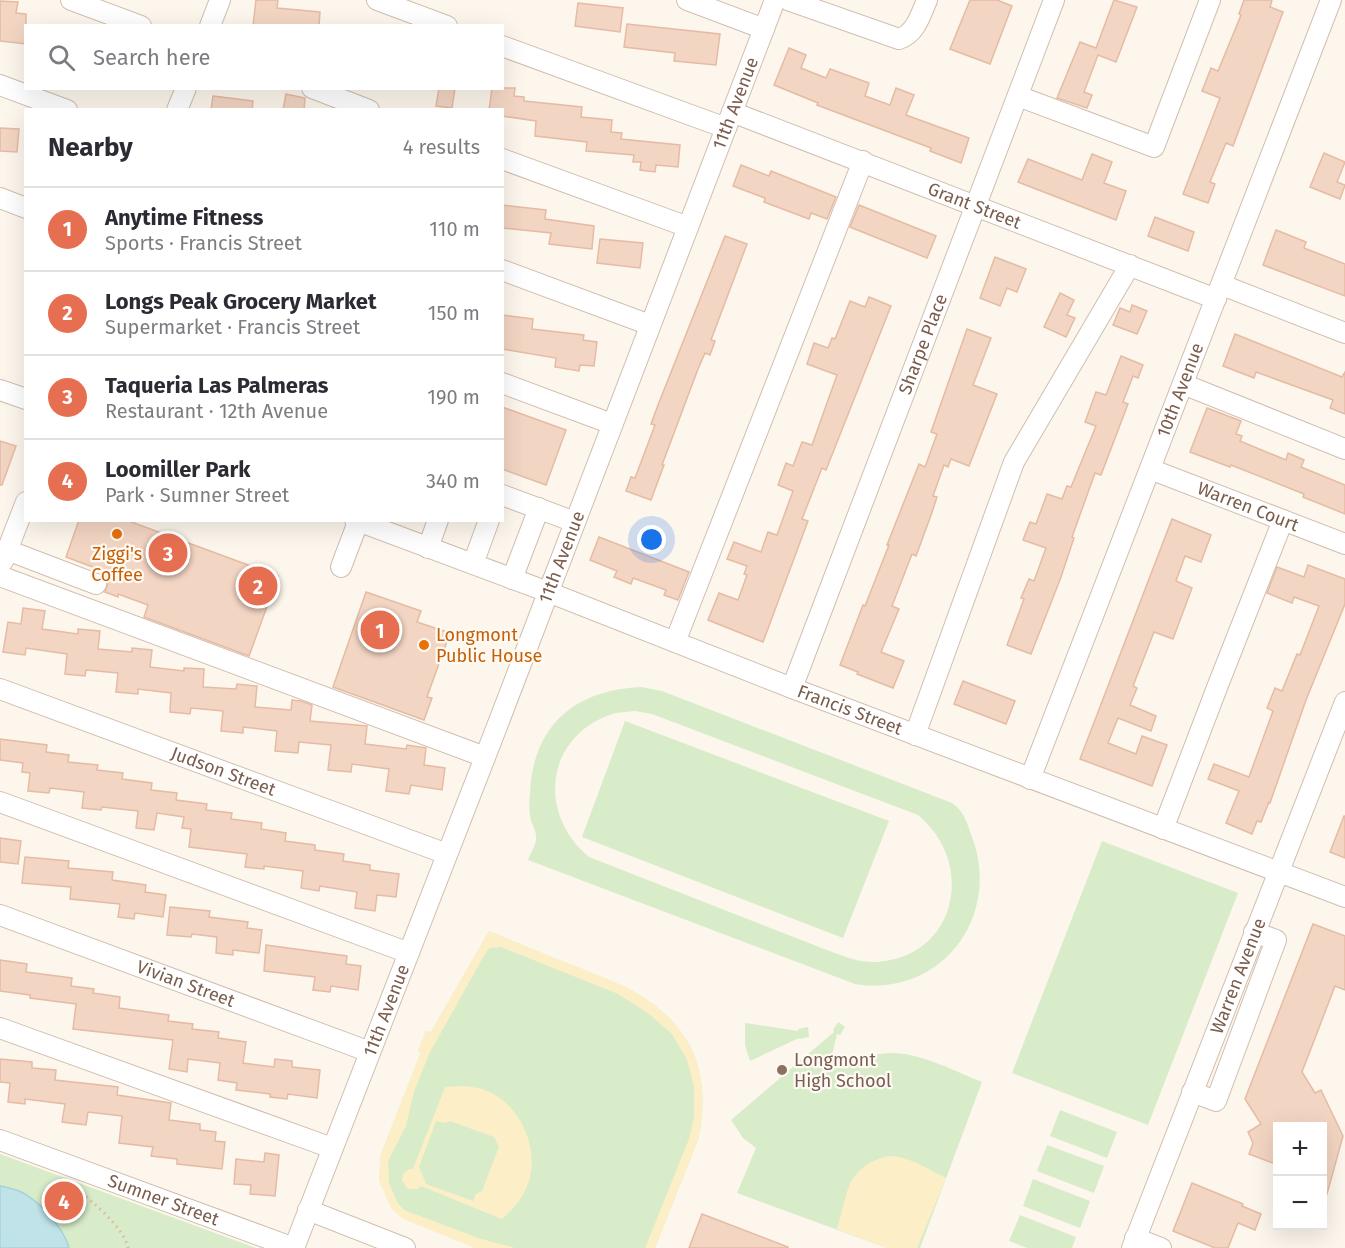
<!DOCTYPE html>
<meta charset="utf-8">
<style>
:root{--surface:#fff;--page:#f2f2f3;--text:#2b2b33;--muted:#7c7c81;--line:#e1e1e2;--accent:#e76f51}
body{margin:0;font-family:"Fira Sans",sans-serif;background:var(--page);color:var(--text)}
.controls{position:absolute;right:18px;bottom:18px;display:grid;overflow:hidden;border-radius:0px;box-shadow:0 6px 24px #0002}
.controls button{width:54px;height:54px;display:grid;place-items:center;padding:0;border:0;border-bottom:2px solid var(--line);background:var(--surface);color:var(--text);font:30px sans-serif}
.you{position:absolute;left:652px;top:540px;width:21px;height:21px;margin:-15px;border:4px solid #fff;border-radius:50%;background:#1a73e8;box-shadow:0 0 0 9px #1a73e833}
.badge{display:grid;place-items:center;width:39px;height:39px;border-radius:50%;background:var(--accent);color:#fff;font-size:20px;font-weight:700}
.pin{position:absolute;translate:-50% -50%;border:3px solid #fff;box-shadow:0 2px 6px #0006}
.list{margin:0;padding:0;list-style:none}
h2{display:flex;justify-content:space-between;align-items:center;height:78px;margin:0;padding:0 24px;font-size:26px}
h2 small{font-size:20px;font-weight:400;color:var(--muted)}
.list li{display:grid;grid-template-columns:39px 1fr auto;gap:18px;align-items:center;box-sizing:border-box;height:84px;padding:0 24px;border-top:2px solid var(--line)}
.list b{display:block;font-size:22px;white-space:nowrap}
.list p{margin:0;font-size:20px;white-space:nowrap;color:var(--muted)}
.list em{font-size:20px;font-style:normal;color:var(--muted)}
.icon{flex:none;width:33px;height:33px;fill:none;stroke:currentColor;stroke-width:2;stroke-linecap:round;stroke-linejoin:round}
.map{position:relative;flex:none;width:1345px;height:1248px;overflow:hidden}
.search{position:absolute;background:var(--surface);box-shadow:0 6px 24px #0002;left:24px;top:24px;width:480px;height:66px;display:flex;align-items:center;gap:15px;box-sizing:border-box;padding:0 21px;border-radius:0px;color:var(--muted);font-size:22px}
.panel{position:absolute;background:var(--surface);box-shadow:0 6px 24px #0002;left:24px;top:108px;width:480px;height:414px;border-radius:0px}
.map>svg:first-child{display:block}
.green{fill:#d8ecc9;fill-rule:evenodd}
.sand{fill:#fcefc7;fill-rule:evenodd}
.water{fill:#bfe3e8;stroke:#a5d3da;stroke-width:1.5}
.building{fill:#f3d5c3;stroke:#e6bba3;stroke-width:1.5}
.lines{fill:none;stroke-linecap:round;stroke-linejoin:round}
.minor-casing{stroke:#d1beb0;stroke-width:22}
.path{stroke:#d9b8a5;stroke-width:3;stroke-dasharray:1.5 4.5;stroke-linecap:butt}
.minor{stroke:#fff;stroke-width:20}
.food-dot{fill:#e8710a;stroke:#fffaf3;stroke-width:2}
.education-dot{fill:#8d6e63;stroke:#fffaf3;stroke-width:2}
.labels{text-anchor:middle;stroke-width:4.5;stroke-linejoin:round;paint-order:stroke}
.street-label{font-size:18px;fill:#7a5c4d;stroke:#fffaf3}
.food-label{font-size:18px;fill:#c56008;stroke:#fffaf3}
.education-label{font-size:18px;fill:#785e54;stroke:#fffaf3;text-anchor:start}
</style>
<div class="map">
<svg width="1345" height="1248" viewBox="0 0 1345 1248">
<rect width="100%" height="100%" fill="#fdf6ec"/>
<g class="green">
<path d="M641 687 662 691 952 803C964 811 967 823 972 837 1002 917 941 998 855 984L528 860C530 854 536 845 536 839 537 833 533 826 531 821 529 812 529 802 530 793 533 725 575 690 641 687ZM635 711 652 714 918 815C977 864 956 957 877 962 861 963 846 957 832 952L589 857C537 814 545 737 612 714 619 712 628 712 635 711Z"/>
<polygon points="625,721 889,821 843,938 582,837"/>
<polygon points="1102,841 1238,893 1148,1125 1012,1073"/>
<path d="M489 931C520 944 551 957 582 969 603 978 626 985 644 998 697 1032 711 1080 698 1140L655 1248H475L392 1209 379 1180 381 1154 421 1052 418 1051 426 1031 431 1032Z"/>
<path d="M838 1022 845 1027 840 1035 837 1034 828 1071C848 1062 872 1052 895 1053 922 1054 957 1072 982 1082L920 1248H887L737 1193 756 1148 743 1138 731 1120 834 1032 833 1030Z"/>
<polygon points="745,1023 798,1031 798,1029 808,1027 809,1037 799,1039 799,1038 750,1061 745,1045"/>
<polygon points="1060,1110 1117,1132 1107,1158 1050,1136"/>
<polygon points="1047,1145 1104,1166 1094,1193 1037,1171"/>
<polygon points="0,1154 256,1248 0,1248"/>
<polygon points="1033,1179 1090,1201 1080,1228 1023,1206"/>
<polygon points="1020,1215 1076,1237 1072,1248 1027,1248 1009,1241"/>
</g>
<g class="sand">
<path d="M489 931C520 944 551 957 582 969 603 978 626 985 644 998 697 1032 711 1080 698 1140L655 1248H645L689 1139 694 1117V1086L687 1060 672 1034 649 1014 618 994 501 947 490 948 486 952 429 1054 414 1092 406 1126 388 1161 389 1183 397 1202 404 1210 478 1238 515 1248H475L403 1219 392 1209 379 1180 381 1154 421 1052 418 1051 426 1031 431 1032Z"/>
<path d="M457 1086C467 1086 476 1087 485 1090 518 1102 538 1144 530 1177 526 1194 515 1208 502 1219L421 1186 417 1189H408L402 1181 403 1174 409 1169H413L445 1087ZM436 1121 444 1123 450 1121 494 1137 499 1147 482 1191 476 1194 473 1201 426 1184 419 1167Z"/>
<path d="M889 1156C911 1157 927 1169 946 1178L917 1248H887L837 1229C849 1191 845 1167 889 1156Z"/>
</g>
<path class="water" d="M0 1186C6 1187 13 1189 19 1191 38 1199 64 1228 69 1248H0Z"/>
<g class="building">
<polygon points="256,0 278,0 277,8 320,12 319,26 253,26"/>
<polygon points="970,0 997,0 1012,6 990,64 950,49"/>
<polygon points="1114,0 1137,7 1116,62 1098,55 1084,92 1092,95 1087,108 1057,98 1080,42 1096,48"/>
<polygon points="1244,0 1272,0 1270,7 1283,12 1233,146 1226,143 1210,182 1215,184 1208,203 1183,194 1220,98 1202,91 1211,68 1218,71 1241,15 1239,14"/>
<polygon points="0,1 18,2 16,13 26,14 26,44 0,41"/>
<polygon points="578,3 623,8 620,32 575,26"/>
<polygon points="627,24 720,34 716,65 674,61 675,53 624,47"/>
<polygon points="789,48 806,55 801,68 826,78 830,69 869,83 865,96 890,105 896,88 914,95 906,115 969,138 961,163 930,151 931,148 817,105 818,103 774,85"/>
<polygon points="439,88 455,88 452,108 436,106"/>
<polygon points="492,88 515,88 514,96 524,97 524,101 582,107 581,117 612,120 611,132 622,133 621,139 680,145 678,167 656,165 655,172 640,170 641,162 633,162 634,155 586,151 587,142 535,136 536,121 502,116 502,110 489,110"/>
<polygon points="286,94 305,98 304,110 283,110"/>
<polygon points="213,96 253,101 252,110 211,110"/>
<polygon points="0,128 19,129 17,152 0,151"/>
<polygon points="1324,153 1345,162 1337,182 1345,185 1340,199 1310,187"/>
<polygon points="1092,154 1112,162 1104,183 1126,191 1116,220 1018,182 1028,159 1082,180"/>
<polygon points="741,165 769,176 771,171 836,197 827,219 811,213 809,219 764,202 765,198 733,186"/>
<polygon points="502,205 546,210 545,219 594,226 592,249 549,244 551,233 502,228"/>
<polygon points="859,205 936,236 927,258 850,227"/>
<polygon points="1155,217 1194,232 1188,251 1148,236"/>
<polygon points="1276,230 1306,242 1304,248 1345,264 1345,296 1263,265"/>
<polygon points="725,236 747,244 711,340 715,341 710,355 705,353 698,369 662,465 664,465 651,500 626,491 631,477 635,478 655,425 651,424 658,405"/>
<polygon points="600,239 643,243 640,268 597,263"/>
<polygon points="995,257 1026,269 1017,292 1007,288 1000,306 980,298"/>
<polygon points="1060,293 1074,300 1067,315 1075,318 1066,337 1044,327"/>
<polygon points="869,297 891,306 826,470 822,468 802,519 808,521 763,642 708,620 719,593 738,600 747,575 744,574 747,566 727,559 734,542 761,552 768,532 777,535 793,491 778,485 786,463 793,466 802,442 812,445 837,375 807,364 814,343 828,348 832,338 835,339 850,301 865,307"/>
<polygon points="1132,305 1147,311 1137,334 1113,325 1120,308 1130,312"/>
<polygon points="502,315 533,319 532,329 584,335 583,340 597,342 594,366 580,365 579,371 555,367 556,358 502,349"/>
<polygon points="967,329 991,338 973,385 997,394 969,466 951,459 948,467 944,465 933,496 937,497 930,518 916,556 912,554 892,606 899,609 881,652 904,661 893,688 857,674 858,672 840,665 863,605 865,606 889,545 887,545 919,464 925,467 937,434 931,432"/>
<polygon points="1235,334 1342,377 1345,372 1345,414 1330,408 1333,400 1256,372 1254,378 1223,366"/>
<polygon points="1121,356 1143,365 1138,378 1133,376 1123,402 1128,404 1101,475 1095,473 1072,537 1074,538 1061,577 1031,654 1007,645 1024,599 1021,598 1029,579 1034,581 1046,548 1023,540 1030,522 1036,524 1047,494 1062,499 1067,486 1071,487 1096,426 1085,422 1096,392 1106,395"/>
<polygon points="502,407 566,430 546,485 502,469"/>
<polygon points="1207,408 1241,421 1236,434 1242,436 1240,441 1286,460 1288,453 1304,460 1301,467 1345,485 1345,514 1303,497 1304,494 1231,465 1230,467 1190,452"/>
<polygon points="0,441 16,446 2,485 0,485"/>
<polygon points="1172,519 1211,535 1201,562 1185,556 1176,581 1192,588 1173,639 1154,632 1133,686 1137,688 1130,705 1156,716 1151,731 1118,718 1108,743 1136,754 1142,736 1167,745 1152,786 1080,759"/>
<polygon points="79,520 126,520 278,576 249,656 144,617 148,605 118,594 118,597 105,592 108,583 104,576 106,572 66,557"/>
<polygon points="599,537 689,572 678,600 664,595 666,590 633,578 631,584 614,577 617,571 590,560"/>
<polygon points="1308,565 1345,579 1345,604 1306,700 1270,803 1269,802 1261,822 1257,821 1252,834 1226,823 1239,791 1208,779 1214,764 1249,777 1273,711 1267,708 1275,688 1282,691 1297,654 1300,655 1319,606 1294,597 1292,603 1267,593 1277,567 1304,577"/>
<polygon points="366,592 421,611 417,622 450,633 427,697 432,698 424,720 333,687"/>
<polygon points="23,608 45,611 42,629 78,634 78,629 100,631 98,649 132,652 132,648 152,650 150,667 184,671 184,668 204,669 203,687 236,689 237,684 257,686 255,707 291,710 292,700 301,701 312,705 310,721 367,726 365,744 406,749 407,745 426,748 424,765 445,768 442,790 411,785 409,794 386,791 389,769 352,764 351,772 328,770 331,745 299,742 298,753 275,751 277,731 243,727 243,733 221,731 223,711 191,708 190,714 170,712 171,693 138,689 138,694 116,692 118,673 86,670 85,676 65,674 67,654 26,648 25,655 3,652 8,622 21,624"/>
<polygon points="963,681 1015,701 1006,724 954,704"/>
<polygon points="0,739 47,745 46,752 69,755 68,762 98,765 97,770 123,773 122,779 152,783 151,790 177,793 176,800 207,804 206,810 232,813 231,819 262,823 261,829 286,833 285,841 315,845 315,850 344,854 343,861 370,865 370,870 399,874 396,897 377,895 375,911 355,908 357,892 320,886 319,891 301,888 303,871 264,866 264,869 245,867 247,854 189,847 191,829 182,828 184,817 157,813 154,830 136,828 138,811 102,807 101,810 82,808 84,792 50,788 49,793 28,791 30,773 22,772 23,763 0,760"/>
<polygon points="1344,816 1345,816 1345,858 1330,852"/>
<polygon points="0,838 21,841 18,864 0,862"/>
<polygon points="25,857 69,861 68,868 113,872 112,880 146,885 145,892 166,895 163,917 135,913 134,919 118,917 120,904 70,899 71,887 22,883"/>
<polygon points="170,907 210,911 209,917 248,922 247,928 262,930 259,953 233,950 233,955 216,953 217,937 192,934 191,937 167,935"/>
<polygon points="1313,924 1345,936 1345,990 1335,986 1302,1072 1315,1093 1321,1090 1343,1136 1327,1194 1323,1194 1323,1126 1278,1126 1278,1165 1249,1154 1253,1143 1248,1132 1261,1124 1245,1099"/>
<polygon points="266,945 347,956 346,964 361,966 358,990 331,986 330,992 313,990 315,977 264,971"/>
<polygon points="0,960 27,964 26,972 72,978 71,986 94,989 93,993 120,997 119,1008 169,1015 168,1021 193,1024 192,1029 219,1032 218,1038 246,1042 243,1063 274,1067 275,1059 292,1061 292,1067 320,1070 317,1098 288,1094 287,1099 270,1097 270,1094 236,1090 237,1083 218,1080 220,1063 188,1059 187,1072 169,1069 173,1040 73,1029 76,1004 30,998 30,995 0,991"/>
<polygon points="0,1059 32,1062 32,1068 56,1070 55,1080 118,1087 117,1095 171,1103 169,1120 200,1124 200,1130 216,1132 215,1141 225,1142 222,1169 177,1164 177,1159 151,1156 153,1147 119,1143 122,1116 88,1112 86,1125 62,1122 65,1104 25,1099 25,1104 8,1102 10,1083 0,1082"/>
<polygon points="265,1153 279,1155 275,1196 250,1194 251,1185 234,1184 236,1159 264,1162"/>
<polygon points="1192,1183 1243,1204 1242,1206 1261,1214 1255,1230 1238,1223 1228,1248 1215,1248 1173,1231"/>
<polygon points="702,1214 788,1247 788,1248 689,1248"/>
</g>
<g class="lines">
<g class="minor-casing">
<g id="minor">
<polyline points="71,0 141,26"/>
<polyline points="377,0 447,26"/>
<polyline points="687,0 764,29"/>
<path d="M788 0 899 39C916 33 920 16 927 0"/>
<polyline points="210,26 220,0"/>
<polyline points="502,46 726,128"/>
<polyline points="0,85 67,110"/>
<polyline points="312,88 369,110"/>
<polyline points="1018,96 1154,147 1210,0"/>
<polyline points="177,110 186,88"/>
<path id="s1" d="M732 112 1216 299"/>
<polyline points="502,159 688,227"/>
<polyline points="0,198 26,208"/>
<polyline points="502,270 650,325"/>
<polyline points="1222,285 1345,333"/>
<polyline points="502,383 612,424"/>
<polyline points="1183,384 1345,449"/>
<polyline points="0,390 26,399"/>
<path id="s2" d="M1150 469 1345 544"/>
<polyline points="502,495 575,522"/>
<path id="s3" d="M355 520 548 592 792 688 1345 897"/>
<polyline points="428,548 438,520"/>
<polyline points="7,550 96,584"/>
<polyline points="3,561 26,502"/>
<polyline points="473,564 489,520"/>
<polyline points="341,567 358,522"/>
<polyline points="0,576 485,757"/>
<polyline points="512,579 539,508"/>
<polyline points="675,642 863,161"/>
<path id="s4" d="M792 688 1054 0"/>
<path id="s5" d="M0 689 447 854"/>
<polyline points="915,735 1014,462 1130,265"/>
<path id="s6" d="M1030 779 1331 0"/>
<polyline points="0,802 409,953"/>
<polyline points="1163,829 1218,685 1283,520"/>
<path id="s7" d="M0 915 370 1052"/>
<polyline points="0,1028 332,1148"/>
<polyline points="1192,1092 1216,1101 1276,940 1254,932"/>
<path id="s8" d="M0 1140 294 1248"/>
<polyline points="308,1210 405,1248"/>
<polyline points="1135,1238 1161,1248"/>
<path id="s9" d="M294 1248 496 729 775 0"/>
<path id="s10" d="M1132 1248 1345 702"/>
</g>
</g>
<path class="path" d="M77 1189C94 1204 123 1226 128 1248"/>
<use href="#minor" class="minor"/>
</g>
<g class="food-dot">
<circle cx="117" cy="534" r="6"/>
<circle cx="424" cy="645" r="6"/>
</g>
<circle class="education-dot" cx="782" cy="1070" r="6"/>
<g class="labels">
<g class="street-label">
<text dy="6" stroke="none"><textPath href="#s9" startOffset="1227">11th Avenue</textPath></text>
<text dy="6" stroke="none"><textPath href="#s1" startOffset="260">Grant Street</textPath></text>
<text dy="6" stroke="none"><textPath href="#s4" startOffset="368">Sharpe Place</textPath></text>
<text dy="6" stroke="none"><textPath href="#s6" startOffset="417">10th Avenue</textPath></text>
<text dy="6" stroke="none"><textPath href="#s2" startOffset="105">Warren Court</textPath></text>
<text dy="6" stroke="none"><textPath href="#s9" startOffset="741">11th Avenue</textPath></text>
<text dy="6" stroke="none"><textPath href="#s3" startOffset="530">Francis Street</textPath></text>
<text dy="6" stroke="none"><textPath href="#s5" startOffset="238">Judson Street</textPath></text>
<text dy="6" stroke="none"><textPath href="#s10" startOffset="292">Warren Avenue</textPath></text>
<text dy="6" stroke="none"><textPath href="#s7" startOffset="198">Vivian Street</textPath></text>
<text dy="6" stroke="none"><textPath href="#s9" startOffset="255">11th Avenue</textPath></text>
<text dy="6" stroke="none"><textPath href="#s8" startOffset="174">Sumner Street</textPath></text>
</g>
<g class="food-label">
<text x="117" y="560">Ziggi's<tspan x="117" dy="21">Coffee</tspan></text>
<text x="436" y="641" text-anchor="start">Longmont<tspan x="436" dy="21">Public House</tspan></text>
</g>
<g class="education-label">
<text x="794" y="1066">Longmont<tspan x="794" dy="21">High School</tspan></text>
</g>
</g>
</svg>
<div class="controls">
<button>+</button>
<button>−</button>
</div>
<div class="you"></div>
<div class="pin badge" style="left:380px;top:630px">1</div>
<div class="pin badge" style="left:258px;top:586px">2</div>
<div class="pin badge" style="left:168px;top:553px">3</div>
<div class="pin badge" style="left:64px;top:1201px">4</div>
<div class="search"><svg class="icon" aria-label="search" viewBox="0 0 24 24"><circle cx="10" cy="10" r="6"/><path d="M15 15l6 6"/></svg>Search here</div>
<section class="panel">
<h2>Nearby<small>4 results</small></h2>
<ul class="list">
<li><span class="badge">1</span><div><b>Anytime Fitness</b><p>Sports · Francis Street</p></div><em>110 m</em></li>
<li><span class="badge">2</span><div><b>Longs Peak Grocery Market</b><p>Supermarket · Francis Street</p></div><em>150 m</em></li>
<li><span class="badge">3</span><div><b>Taqueria Las Palmeras</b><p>Restaurant · 12th Avenue</p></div><em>190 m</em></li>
<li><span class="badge">4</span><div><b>Loomiller Park</b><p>Park · Sumner Street</p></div><em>340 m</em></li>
</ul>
</section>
</div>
